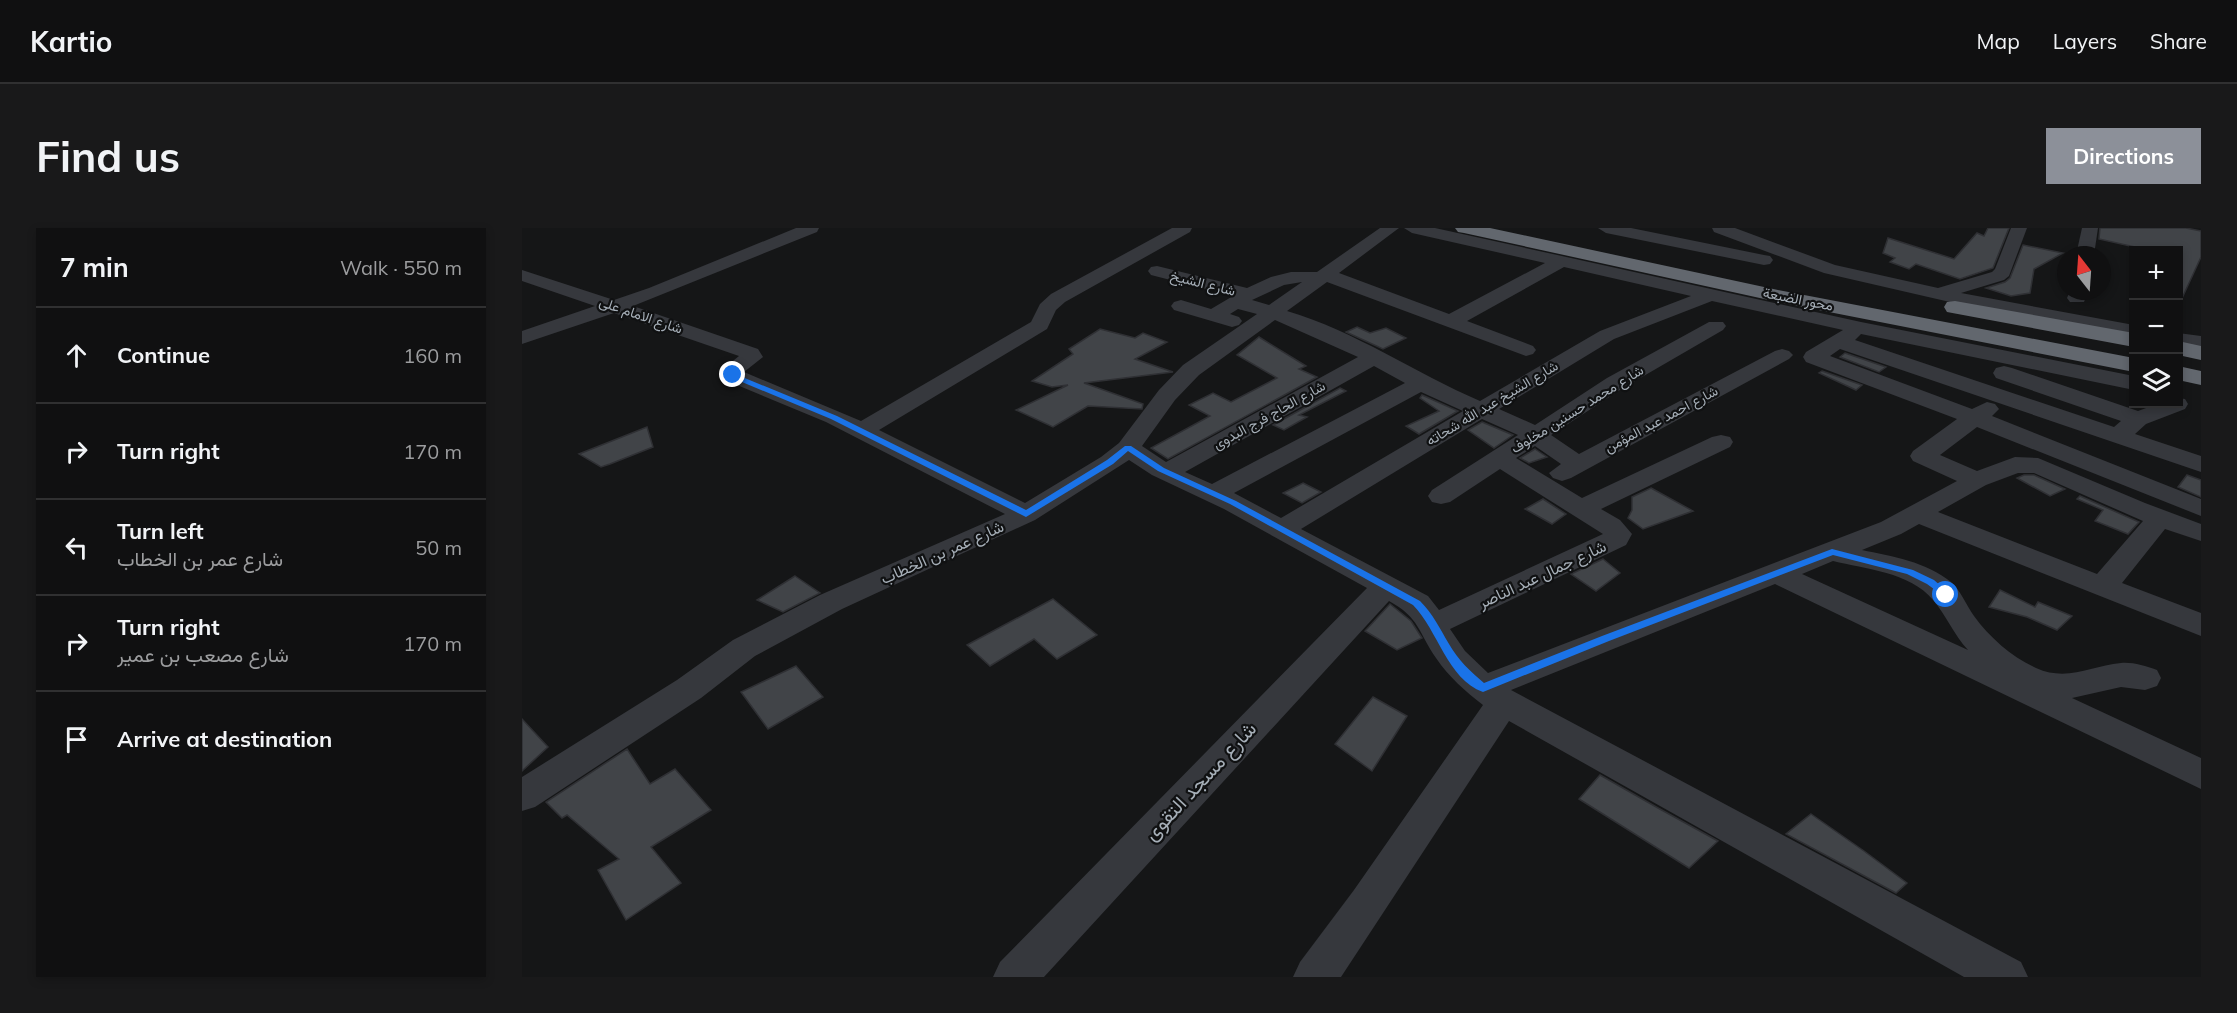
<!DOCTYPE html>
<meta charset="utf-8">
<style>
:root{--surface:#101011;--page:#19191a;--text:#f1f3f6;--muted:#9c9d9f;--line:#303031;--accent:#8c9099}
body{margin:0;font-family:Mulish,Vazirmatn,sans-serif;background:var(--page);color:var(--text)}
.controls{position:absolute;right:18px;top:18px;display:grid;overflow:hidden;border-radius:0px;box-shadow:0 3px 9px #0003}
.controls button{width:54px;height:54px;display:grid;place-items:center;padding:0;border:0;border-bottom:2px solid var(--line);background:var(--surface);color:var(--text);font:30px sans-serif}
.compass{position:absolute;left:1535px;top:18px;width:54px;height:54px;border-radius:50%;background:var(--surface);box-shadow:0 3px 9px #0003;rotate:343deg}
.stop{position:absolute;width:18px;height:18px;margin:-14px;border:4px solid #1a73e8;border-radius:50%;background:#fff}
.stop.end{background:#1a73e8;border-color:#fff;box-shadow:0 2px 6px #0008}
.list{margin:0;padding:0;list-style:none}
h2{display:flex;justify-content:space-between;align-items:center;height:78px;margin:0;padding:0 24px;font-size:26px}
h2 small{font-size:20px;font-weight:400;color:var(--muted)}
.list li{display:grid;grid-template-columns:39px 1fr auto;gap:18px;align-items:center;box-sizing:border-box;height:96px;padding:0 24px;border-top:2px solid var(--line)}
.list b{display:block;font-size:22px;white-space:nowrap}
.list p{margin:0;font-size:20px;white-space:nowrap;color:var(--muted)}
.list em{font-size:20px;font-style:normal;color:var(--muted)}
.icon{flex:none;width:33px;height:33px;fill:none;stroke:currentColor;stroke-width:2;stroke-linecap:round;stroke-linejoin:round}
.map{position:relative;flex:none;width:1679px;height:749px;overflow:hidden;border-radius:0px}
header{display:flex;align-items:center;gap:36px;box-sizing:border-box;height:84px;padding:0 30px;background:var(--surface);border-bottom:2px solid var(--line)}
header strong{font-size:28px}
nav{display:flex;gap:33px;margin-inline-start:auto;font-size:21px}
.intro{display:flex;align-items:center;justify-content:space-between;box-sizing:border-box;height:144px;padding:0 36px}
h1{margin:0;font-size:42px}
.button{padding:15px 27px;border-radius:0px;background:var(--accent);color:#fff;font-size:21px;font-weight:700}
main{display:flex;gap:36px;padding:0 36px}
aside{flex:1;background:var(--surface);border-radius:0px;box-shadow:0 3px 9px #0003}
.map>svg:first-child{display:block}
.building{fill:#414448;stroke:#2f3034;stroke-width:1.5}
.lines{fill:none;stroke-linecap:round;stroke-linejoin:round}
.minor{fill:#36383d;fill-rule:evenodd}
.highway{fill:#62676e;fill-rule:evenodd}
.route{fill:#1a73e8}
.labels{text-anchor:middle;stroke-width:4.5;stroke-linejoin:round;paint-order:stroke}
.far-street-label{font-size:14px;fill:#a6afb8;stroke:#101112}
.street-label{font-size:16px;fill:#a6afb8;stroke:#101112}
.near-street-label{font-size:20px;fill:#a6afb8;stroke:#101112}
</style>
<header>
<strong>Kartio</strong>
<nav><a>Map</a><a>Layers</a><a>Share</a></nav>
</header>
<div class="intro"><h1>Find us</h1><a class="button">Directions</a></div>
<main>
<aside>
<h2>7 min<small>Walk · 550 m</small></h2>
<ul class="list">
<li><svg class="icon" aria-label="ahead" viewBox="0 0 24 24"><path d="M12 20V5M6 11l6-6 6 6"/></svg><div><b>Continue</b></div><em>160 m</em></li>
<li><svg class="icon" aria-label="right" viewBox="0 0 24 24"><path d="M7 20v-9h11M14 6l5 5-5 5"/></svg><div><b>Turn right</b></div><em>170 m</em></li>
<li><svg class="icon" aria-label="left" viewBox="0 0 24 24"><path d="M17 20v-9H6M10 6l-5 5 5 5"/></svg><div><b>Turn left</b><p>شارع عمر بن الخطاب</p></div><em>50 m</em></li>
<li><svg class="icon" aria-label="right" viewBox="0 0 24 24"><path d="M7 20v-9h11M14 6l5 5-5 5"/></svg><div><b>Turn right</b><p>شارع مصعب بن عمير</p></div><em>170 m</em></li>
<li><svg class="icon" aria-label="arrive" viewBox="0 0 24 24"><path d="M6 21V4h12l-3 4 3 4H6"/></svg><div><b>Arrive at destination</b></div></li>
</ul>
</aside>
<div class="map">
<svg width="1679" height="749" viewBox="0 0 1679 749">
<rect width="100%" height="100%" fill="#151617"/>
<g class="building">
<polygon points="1466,0 1487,0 1471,40 1438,51 1394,36 1387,41 1368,34 1373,30 1361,25 1366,10 1432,31 1455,5 1462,8"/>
<polygon points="1578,0 1664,0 1679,3 1679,29 1656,79 1656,22 1626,22 1577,11"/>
<polygon points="1501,17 1541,25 1512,41 1508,65 1489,68 1464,60 1483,54 1488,50"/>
<polygon points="835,99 848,105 864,100 884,110 861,121 824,104"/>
<polygon points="578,101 613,110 621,105 645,114 613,131 651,144 562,155 621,176 620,181 566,178 531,199 494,182 546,157 530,159 510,153 551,126 547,121"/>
<polygon points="737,109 784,138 777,141 795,149 646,231 629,220 688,188 667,177 691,165 709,174 755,150 715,127"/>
<polygon points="1323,125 1364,139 1357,144 1318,129"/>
<polygon points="1300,143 1340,157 1334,162 1297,145"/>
<polygon points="818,160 824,163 777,187 785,189 762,202 751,197"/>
<polygon points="900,167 936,183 897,206 884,198 917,183 898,170"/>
<polygon points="960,194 991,207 972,220 946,202"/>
<polygon points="125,199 131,219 88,236 79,239 57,226"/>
<polygon points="1013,221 1025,229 1007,235 998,230"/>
<polygon points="1502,247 1512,247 1543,261 1528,268 1495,250"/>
<polygon points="1665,247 1679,252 1679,269 1656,259"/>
<polygon points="781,255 799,264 780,275 761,265"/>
<polygon points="1129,260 1171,283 1121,301 1106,290 1110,282 1110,269"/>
<polygon points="1558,268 1617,294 1606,306 1573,293 1581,282 1555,271"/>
<polygon points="1021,271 1044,286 1030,296 1003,281"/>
<polygon points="1081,331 1098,345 1074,363 1049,346"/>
<polygon points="273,348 298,365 261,384 235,372"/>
<polygon points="1478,362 1513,379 1516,374 1550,388 1535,402 1505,389 1467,379"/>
<polygon points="531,371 575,407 535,431 512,411 468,438 445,417"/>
<polygon points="868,376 889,393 900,410 875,422 843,403"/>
<polygon points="274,438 301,469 246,501 219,464"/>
<polygon points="851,469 885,488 850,543 813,516"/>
<polygon points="0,491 26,519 0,543"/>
<polygon points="105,521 128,556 153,541 189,582 129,619 159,655 104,692 76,642 97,631 45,587 40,590 24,574"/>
<polygon points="1078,547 1136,580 1196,613 1167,640 1057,571"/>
<polygon points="1289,586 1342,623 1385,655 1374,665 1264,606"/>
</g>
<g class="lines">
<g class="minor">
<path d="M274 0H297L295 4 111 78 236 121 241 129 222 144 339 193 509 94 518 76 529 66 650 0H670L668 4 543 74 534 82 525 101 357 202 503 275 579 229 597 215 637 162 661 137 735 86 716 81 708 86 717 89 720 93 717 97 710 99 652 82 649 78 652 74 659 72 689 81 711 68 629 47 626 43 629 39 635 38 725 60 749 49 769 44H795L858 0H877L817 45 927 86 1023 35 890 5 882 0H913L1339 94 1612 148V162L1339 106 1333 112 1592 199 1599 193 1474 150 1471 145 1474 140 1482 138 1490 140 1616 183 1635 176H1656V170L1663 171 1666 176 1663 181 1624 196 1613 206 1679 228V244L1318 121 1308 128 1450 181 1465 174 1473 176 1477 181 1470 188 1679 271V288L1455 199 1418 227 1455 243 1493 229 1516 230 1623 275 1679 296V313L1643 301 1600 355 1679 385V408L1397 296 1379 306 1340 322C1369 328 1405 334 1429 354 1439 363 1444 377 1452 388 1468 410 1490 429 1514 440 1545 454 1569 438 1599 435 1611 434 1623 438 1635 442L1639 450 1635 458 1623 462 1599 459 1550 470 1679 530V561L1253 356 989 462 1499 734 1506 749H1442L987 493 819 749H771L778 734 832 662 961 477C943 463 927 449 914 430 896 404 898 390 867 373L522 749H471L478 734 845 360 702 281 630 247 607 232 513 292 320 381 233 428 179 470 13 579 0 583V549L155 452 211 412 298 367 483 286 304 194 203 152 200 147 201 141 217 128 92 85 0 116V103L73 78 0 53V42L92 72 127 60ZM1042 39 1169 68 1078 103 958 173C893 145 833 103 765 83L805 54 1004 128 1011 126 1014 122 1011 118 945 93ZM780 54 747 77 730 72 762 57ZM1190 73 1321 102 1284 124 1281 129 1284 134 1435 191 1391 223 1388 228 1391 233 1435 253 1359 294 966 445 943 423 928 401 1104 317 1110 306 1098 292 1079 281 1208 219 1211 214 1208 209 1199 207 1190 209 1060 270 994 230 1013 218 1039 236 1027 245 1031 250 1040 253 1049 250 1267 131 1271 127 1267 123 1260 121 1253 123 1057 226 1029 207 1101 160 1201 102 1204 98 1201 94H1187L1085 150 1013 197 977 181 1092 111ZM753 92 836 129 644 234 620 218 653 172 677 147ZM852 138 883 155 690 256 663 244ZM899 164 941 183 759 290 712 265ZM960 191 996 207 910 262 906 268 910 274 919 276 928 274 978 241 1081 306 917 382 906 368 779 301ZM1496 245H1512L1621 293 1575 346 1416 284 1464 257ZM1311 333C1343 341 1388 344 1411 372 1424 387 1432 407 1446 422L1280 346Z"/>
<polygon points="1076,0 1109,0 1242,27 1248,28 1251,32 1248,36 1242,37 1084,5"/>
<polygon points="1190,0 1213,0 1313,37 1416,60 1470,44 1473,41 1489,0 1505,0 1487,48 1482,52 1439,65 1612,97 1612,109 1467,83 1302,45 1192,4"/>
<polygon points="1560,0 1576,0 1572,27 1554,27"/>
<polygon points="1548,63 1566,63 1562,74 1548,74 1545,70"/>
<polygon points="1656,105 1679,108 1679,120 1656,117"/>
</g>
<g class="highway">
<polygon points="933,0 968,0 1256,62 1612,130 1612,144 1256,74 942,5 936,4"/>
<polygon points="1433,73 1612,105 1612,119 1425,84 1422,79 1425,74"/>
<polygon points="1656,113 1679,118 1679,132 1656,127"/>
<polygon points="1656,138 1679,143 1679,157 1656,152"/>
</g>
</g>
<path class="route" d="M208 146H213L315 188 504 282 585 232 603 218H609L642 240 714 273 898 373C911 386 918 401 927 416 936 432 949 444 962 455L1080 408 1310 321 1391 342 1412 352 1429 367 1424 370 1405 356 1385 346 1311 327 1087 413 961 464C925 451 916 402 891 377L708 276 636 243 606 223 591 236 504 289 309 191 208 149Z"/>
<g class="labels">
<g class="far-street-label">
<text transform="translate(681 55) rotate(14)" y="5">شارع الشيخ</text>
<text transform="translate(1276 71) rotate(11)" y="5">محور الضبعة</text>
<text transform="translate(119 87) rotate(19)" y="5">شارع الامام على</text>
<text transform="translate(970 175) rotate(-31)" y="5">شارع الشيخ عبد الله شحاته</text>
<text transform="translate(1055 181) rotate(-32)" y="5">شارع محمد حسنين مخلوف</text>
<text transform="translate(747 187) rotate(-29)" y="5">شارع الحاج فرج البدوى</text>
<text transform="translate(1139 191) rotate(-28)" y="5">شارع احمد عبد المؤمن</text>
</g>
<g class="street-label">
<text transform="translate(420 324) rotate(-24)" y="6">شارع عمر بن الخطاب</text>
<text transform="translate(1020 346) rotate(-25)" y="6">شارع جمال عبد الناصر</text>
</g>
<g class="near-street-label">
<text transform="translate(678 553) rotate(-47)" y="7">شارع مسجد التقوى</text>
</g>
</g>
</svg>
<div class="controls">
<button>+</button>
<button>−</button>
<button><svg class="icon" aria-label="layers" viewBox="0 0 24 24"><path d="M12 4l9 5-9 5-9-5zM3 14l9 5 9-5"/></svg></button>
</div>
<svg class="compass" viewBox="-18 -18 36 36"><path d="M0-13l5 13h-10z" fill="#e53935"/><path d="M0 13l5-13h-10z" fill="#9c9d9f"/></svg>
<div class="stop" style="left:1424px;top:367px"></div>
<div class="stop end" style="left:211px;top:147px"></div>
</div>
</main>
